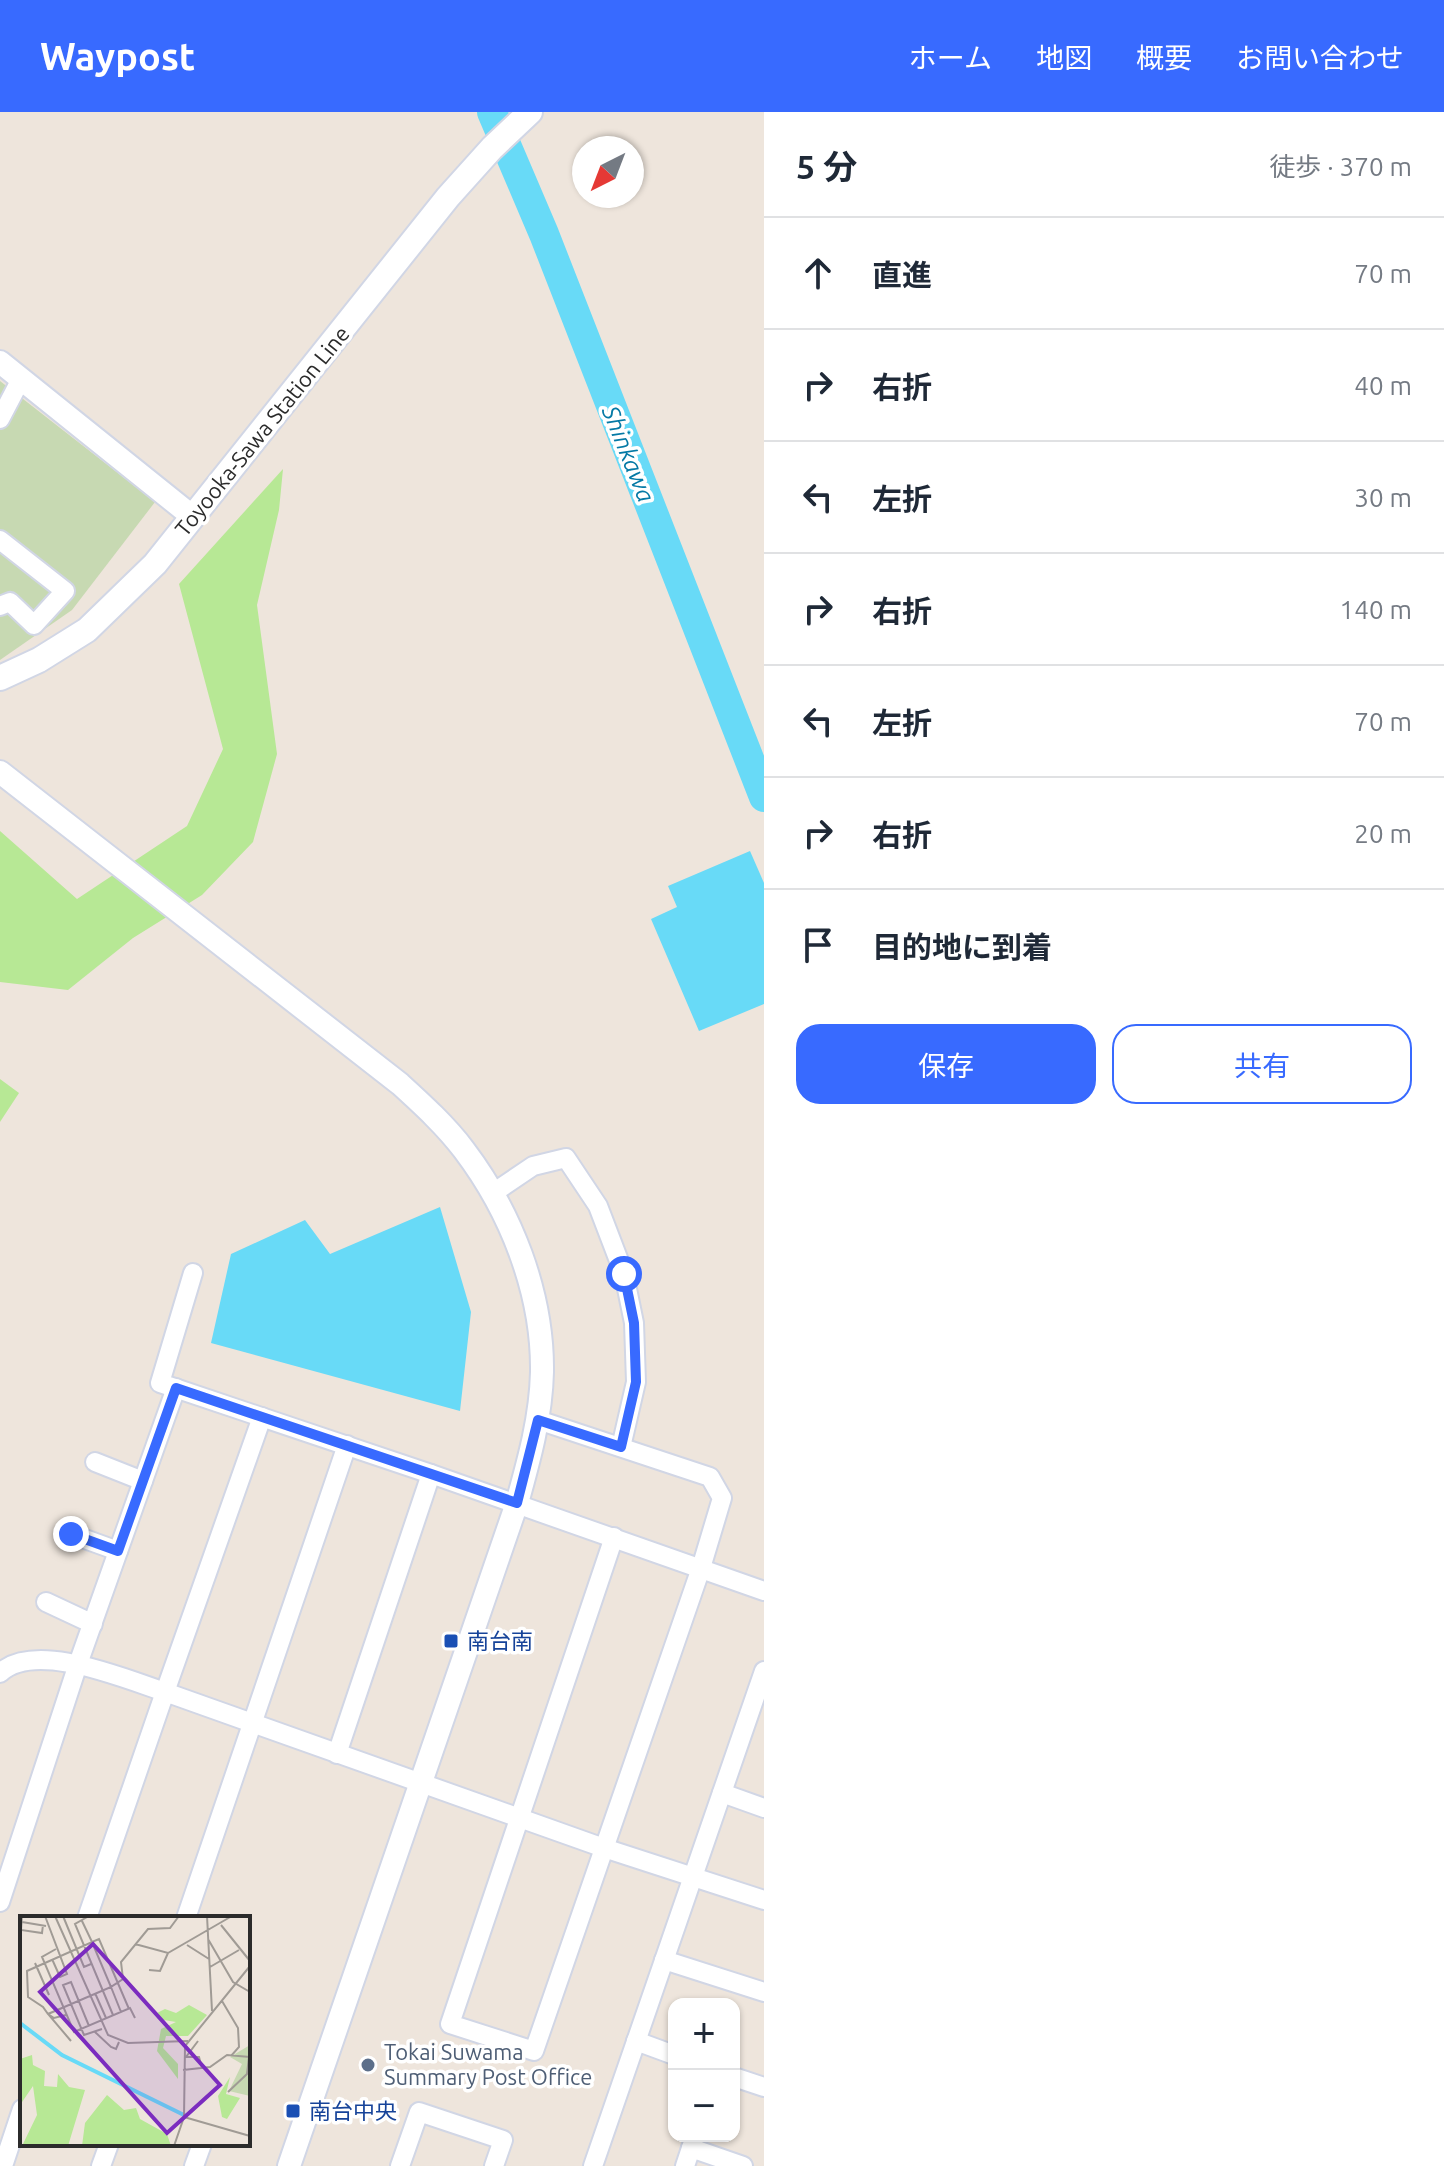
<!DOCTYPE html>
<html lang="ja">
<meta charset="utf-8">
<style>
:root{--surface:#fff;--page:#f2f2f3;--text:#1f2937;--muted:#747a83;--line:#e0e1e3;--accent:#386aff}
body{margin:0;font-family:Ubuntu,"Noto Sans JP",sans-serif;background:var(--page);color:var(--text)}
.controls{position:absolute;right:24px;bottom:24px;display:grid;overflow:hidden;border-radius:16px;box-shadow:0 2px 6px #0004}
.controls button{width:72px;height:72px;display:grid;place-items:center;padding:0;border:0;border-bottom:2px solid var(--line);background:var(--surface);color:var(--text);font:40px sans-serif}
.compass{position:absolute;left:572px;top:24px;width:72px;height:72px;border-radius:50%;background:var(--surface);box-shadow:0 2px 6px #0004;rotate:222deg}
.stop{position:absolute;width:24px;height:24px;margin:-18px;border:6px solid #386aff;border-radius:50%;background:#fff}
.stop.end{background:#386aff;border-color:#fff;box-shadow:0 2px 8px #0008}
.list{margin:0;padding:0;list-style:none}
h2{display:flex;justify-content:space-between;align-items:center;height:104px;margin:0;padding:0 32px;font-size:34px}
h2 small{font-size:26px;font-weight:400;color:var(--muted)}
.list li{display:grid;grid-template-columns:52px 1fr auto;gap:24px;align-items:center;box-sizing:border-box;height:112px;padding:0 32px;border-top:2px solid var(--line)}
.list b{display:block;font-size:30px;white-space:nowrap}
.list em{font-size:26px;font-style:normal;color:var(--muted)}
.actions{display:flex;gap:16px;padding:24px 32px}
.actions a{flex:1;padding:18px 0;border:2px solid var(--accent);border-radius:24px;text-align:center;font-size:28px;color:var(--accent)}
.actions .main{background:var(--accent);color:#fff}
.icon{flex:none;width:44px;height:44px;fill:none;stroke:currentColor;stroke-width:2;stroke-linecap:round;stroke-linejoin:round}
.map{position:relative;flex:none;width:764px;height:2054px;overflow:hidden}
header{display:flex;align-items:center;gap:48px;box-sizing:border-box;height:112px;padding:0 40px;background:var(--accent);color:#fff}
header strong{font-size:38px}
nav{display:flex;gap:44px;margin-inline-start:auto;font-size:28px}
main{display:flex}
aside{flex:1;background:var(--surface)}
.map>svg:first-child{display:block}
.green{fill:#b7e895}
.cemetery{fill:#c7d9b2}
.water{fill:#68daf7}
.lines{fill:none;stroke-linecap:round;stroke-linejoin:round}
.river{stroke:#68daf7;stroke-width:30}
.minor-casing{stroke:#d1d6e5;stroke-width:22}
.tertiary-casing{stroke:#d1d6e5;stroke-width:26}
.secondary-casing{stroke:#d1d6e5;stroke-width:28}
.minor{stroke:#fff;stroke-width:18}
.tertiary{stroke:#fff;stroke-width:22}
.secondary{stroke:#fff;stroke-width:24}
.route{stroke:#386aff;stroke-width:10}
.transit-dot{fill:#1a4fb4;stroke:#fff;stroke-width:3}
.service-dot{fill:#5c6f8a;stroke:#fff;stroke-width:3}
.labels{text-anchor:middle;stroke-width:7;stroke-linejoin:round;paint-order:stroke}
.street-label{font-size:22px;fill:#2b2b2b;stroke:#fff}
.transit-label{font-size:22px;fill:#164399;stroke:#fff;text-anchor:start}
.service-label{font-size:22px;fill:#4e5e75;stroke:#fff;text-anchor:start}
.water-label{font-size:24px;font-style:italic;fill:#0479a5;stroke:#fff}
.inset-river{fill:none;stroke:#68daf7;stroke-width:4}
.inset-road{fill:none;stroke:#a09b95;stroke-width:2}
.view{fill:#7b2cbf;fill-opacity:0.15;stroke:#7b2cbf;stroke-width:4}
.inset-edge{fill:none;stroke:#2b2b2b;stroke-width:4}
</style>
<header>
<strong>Waypost</strong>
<nav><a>ホーム</a><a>地図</a><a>概要</a><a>お問い合わせ</a></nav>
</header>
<main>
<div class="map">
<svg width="764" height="2054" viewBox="0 0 764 2054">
<rect width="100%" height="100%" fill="#eee5dc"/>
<g class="green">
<polygon points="283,357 279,398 257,493 277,642 253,730 202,783 133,826 68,878 0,870 0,719 77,787 187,714 223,637 179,472"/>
<polygon points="0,967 19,981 0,1010"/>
</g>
<polygon class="cemetery" points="0,269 155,390 72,498 0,548"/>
<g class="water">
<polygon points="750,739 764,771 764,892 699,919 651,807 677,795 668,774"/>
<polygon points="440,1095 471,1200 460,1299 211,1231 231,1142 305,1108 330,1142"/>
</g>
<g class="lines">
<polyline class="river" points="492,0 544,122 764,685"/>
<g class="minor-casing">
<g id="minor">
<polyline points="0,307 21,267"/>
<polyline points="0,428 65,479 34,513 10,490 0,494"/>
<polyline points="493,1081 533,1054 566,1046 598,1094 624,1162 634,1211 636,1270 621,1335"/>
<polyline points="193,1161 160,1271 431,1362 764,1479"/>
<polyline points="538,1308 710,1365 722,1386 701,1456 534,1939 450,1912 614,1425"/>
<polyline points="95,1350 143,1369"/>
<polyline points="71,1422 118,1439"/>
<polyline points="46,1490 93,1512"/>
<path d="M0 1561C35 1528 125 1567 165 1580L262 1305"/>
<polyline points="337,1642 431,1362"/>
<polyline points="722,1681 764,1696"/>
<polyline points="0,1790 78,1552 176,1276"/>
<polyline points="87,1806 165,1580 604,1736 764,1788"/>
<polyline points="186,1806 347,1333"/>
<polyline points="664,1848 764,1880"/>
<polyline points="636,1929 674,1943"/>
<polyline points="734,1965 764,1975"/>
<polyline points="691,2036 743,2054"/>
<polyline points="3,2054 22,1997"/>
<polyline points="101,2054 109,2032"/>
<polyline points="194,2054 202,2032"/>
<polyline points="400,2054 419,2000 503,2028 494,2054"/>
<polyline points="593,2054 764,1559"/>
<polyline points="685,2054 695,2024"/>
</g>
</g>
<g class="tertiary-casing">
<g id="tertiary">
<polyline points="0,250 193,405"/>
<path d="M0 660 400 972C423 993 446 1014 464 1038 511 1100 543 1181 542 1260 541 1305 529 1348 517 1391L289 2054"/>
</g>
</g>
<g class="secondary-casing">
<polyline id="secondary" points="0,566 39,548 87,518 155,452 448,85 492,36 530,0"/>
</g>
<use href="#minor" class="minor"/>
<use href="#tertiary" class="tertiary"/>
<use href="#secondary" class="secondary"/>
</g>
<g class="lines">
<polyline class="route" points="71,1422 118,1439 176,1276 517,1391 538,1308 621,1335 636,1270 634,1211 624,1162"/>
</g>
<g class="transit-dot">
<rect x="443" y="1521" width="16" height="16" rx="4"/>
<rect x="285" y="1991" width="16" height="16" rx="4"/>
</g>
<circle class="service-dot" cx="368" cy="1953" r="8"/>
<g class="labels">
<g class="street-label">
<text transform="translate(262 319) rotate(-51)" y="8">Toyooka-Sawa Station Line</text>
</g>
<g class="transit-label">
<text x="467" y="1537">南台南</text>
<text x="309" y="2007">南台中央</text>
</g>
<g class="service-label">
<text x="384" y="1948">Tokai Suwama<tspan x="384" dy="25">Summary Post Office</tspan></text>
</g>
<g class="water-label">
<text transform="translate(628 342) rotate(68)" y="8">Shinkawa</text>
</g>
</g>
<g transform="translate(20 1804)">
<rect width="230" height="230" fill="#eee5dc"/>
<path d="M169 89 187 99 168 120H146L143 132 158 148V163L137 135 141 113 156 106 138 103 137 97 145 93 156 97ZM12 139 13 149 25 155 24 170 37 171 38 158 49 171 65 174 48 230 3 228 17 199 13 170 0 189V143ZM210 161 206 178 220 182 207 203 202 201 198 180ZM87 179 104 194 116 192 120 203 147 218 151 230H62L65 207Z" fill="#b7e895"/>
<path d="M230 129V180L209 175 222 148 210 141Z" fill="#c7d9b2"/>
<path class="inset-river" d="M0 107 42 139 166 200"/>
<path class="inset-road" d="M2 0 1 14 22 17 23 9M25 0 47 58 40 61 32 43M35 0 88 119 108 127 168 125M43 0 64 51 71 48M69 0 55 8 93 99M187 0 192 95M62 5 72 26 79 23 109 93M2 6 26 10M201 9 230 45M188 23 213 66 230 76M115 28 148 37 212 0M167 29 189 43M36 33 22 41 54 116 110 92 115 102M15 47 29 79M190 51 219 34M129 54 140 55 148 37M75 77 86 102M202 85 218 112 219 131 211 140M101 96 91 71 103 63 101 46 128 13 150 12 159 0M46 99 34 102 28 98 23 91 8 81 7 55 72 26 91 71 28 98 51 125M69 110 51 66 43 69 64 119 82 113M75 116 91 131 96 133 99 126M178 125 166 141H179L182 152M163 154 190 151 207 139 230 141M208 176 227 158 230 132M164 201 230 220M154 230 164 201 165 130 230 50"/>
<path class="view" d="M73 28 200 169 147 217 20 76Z"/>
<rect width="230" height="230" class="inset-edge"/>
</g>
</svg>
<div class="controls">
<button>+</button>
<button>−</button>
</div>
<svg class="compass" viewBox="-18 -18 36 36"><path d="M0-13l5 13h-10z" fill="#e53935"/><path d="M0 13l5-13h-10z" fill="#747a83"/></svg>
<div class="stop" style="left:624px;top:1162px"></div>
<div class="stop end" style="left:71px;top:1422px"></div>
</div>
<aside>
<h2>5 分<small>徒歩 · 370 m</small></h2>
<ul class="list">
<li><svg class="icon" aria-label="ahead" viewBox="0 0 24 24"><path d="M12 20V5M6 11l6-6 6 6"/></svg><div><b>直進</b></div><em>70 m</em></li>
<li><svg class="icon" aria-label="right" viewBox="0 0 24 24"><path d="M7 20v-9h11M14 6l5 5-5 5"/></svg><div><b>右折</b></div><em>40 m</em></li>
<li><svg class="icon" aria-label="left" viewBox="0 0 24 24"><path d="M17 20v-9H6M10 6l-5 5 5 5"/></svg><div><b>左折</b></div><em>30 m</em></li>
<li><svg class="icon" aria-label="right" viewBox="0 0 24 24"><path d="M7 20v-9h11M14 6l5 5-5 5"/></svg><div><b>右折</b></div><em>140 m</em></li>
<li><svg class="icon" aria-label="left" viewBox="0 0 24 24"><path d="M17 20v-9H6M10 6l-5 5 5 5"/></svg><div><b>左折</b></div><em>70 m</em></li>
<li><svg class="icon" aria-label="right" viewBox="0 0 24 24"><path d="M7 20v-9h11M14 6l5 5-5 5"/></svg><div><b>右折</b></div><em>20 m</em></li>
<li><svg class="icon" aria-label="arrive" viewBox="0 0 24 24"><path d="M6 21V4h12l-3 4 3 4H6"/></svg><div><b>目的地に到着</b></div></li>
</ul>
<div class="actions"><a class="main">保存</a><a>共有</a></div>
</aside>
</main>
